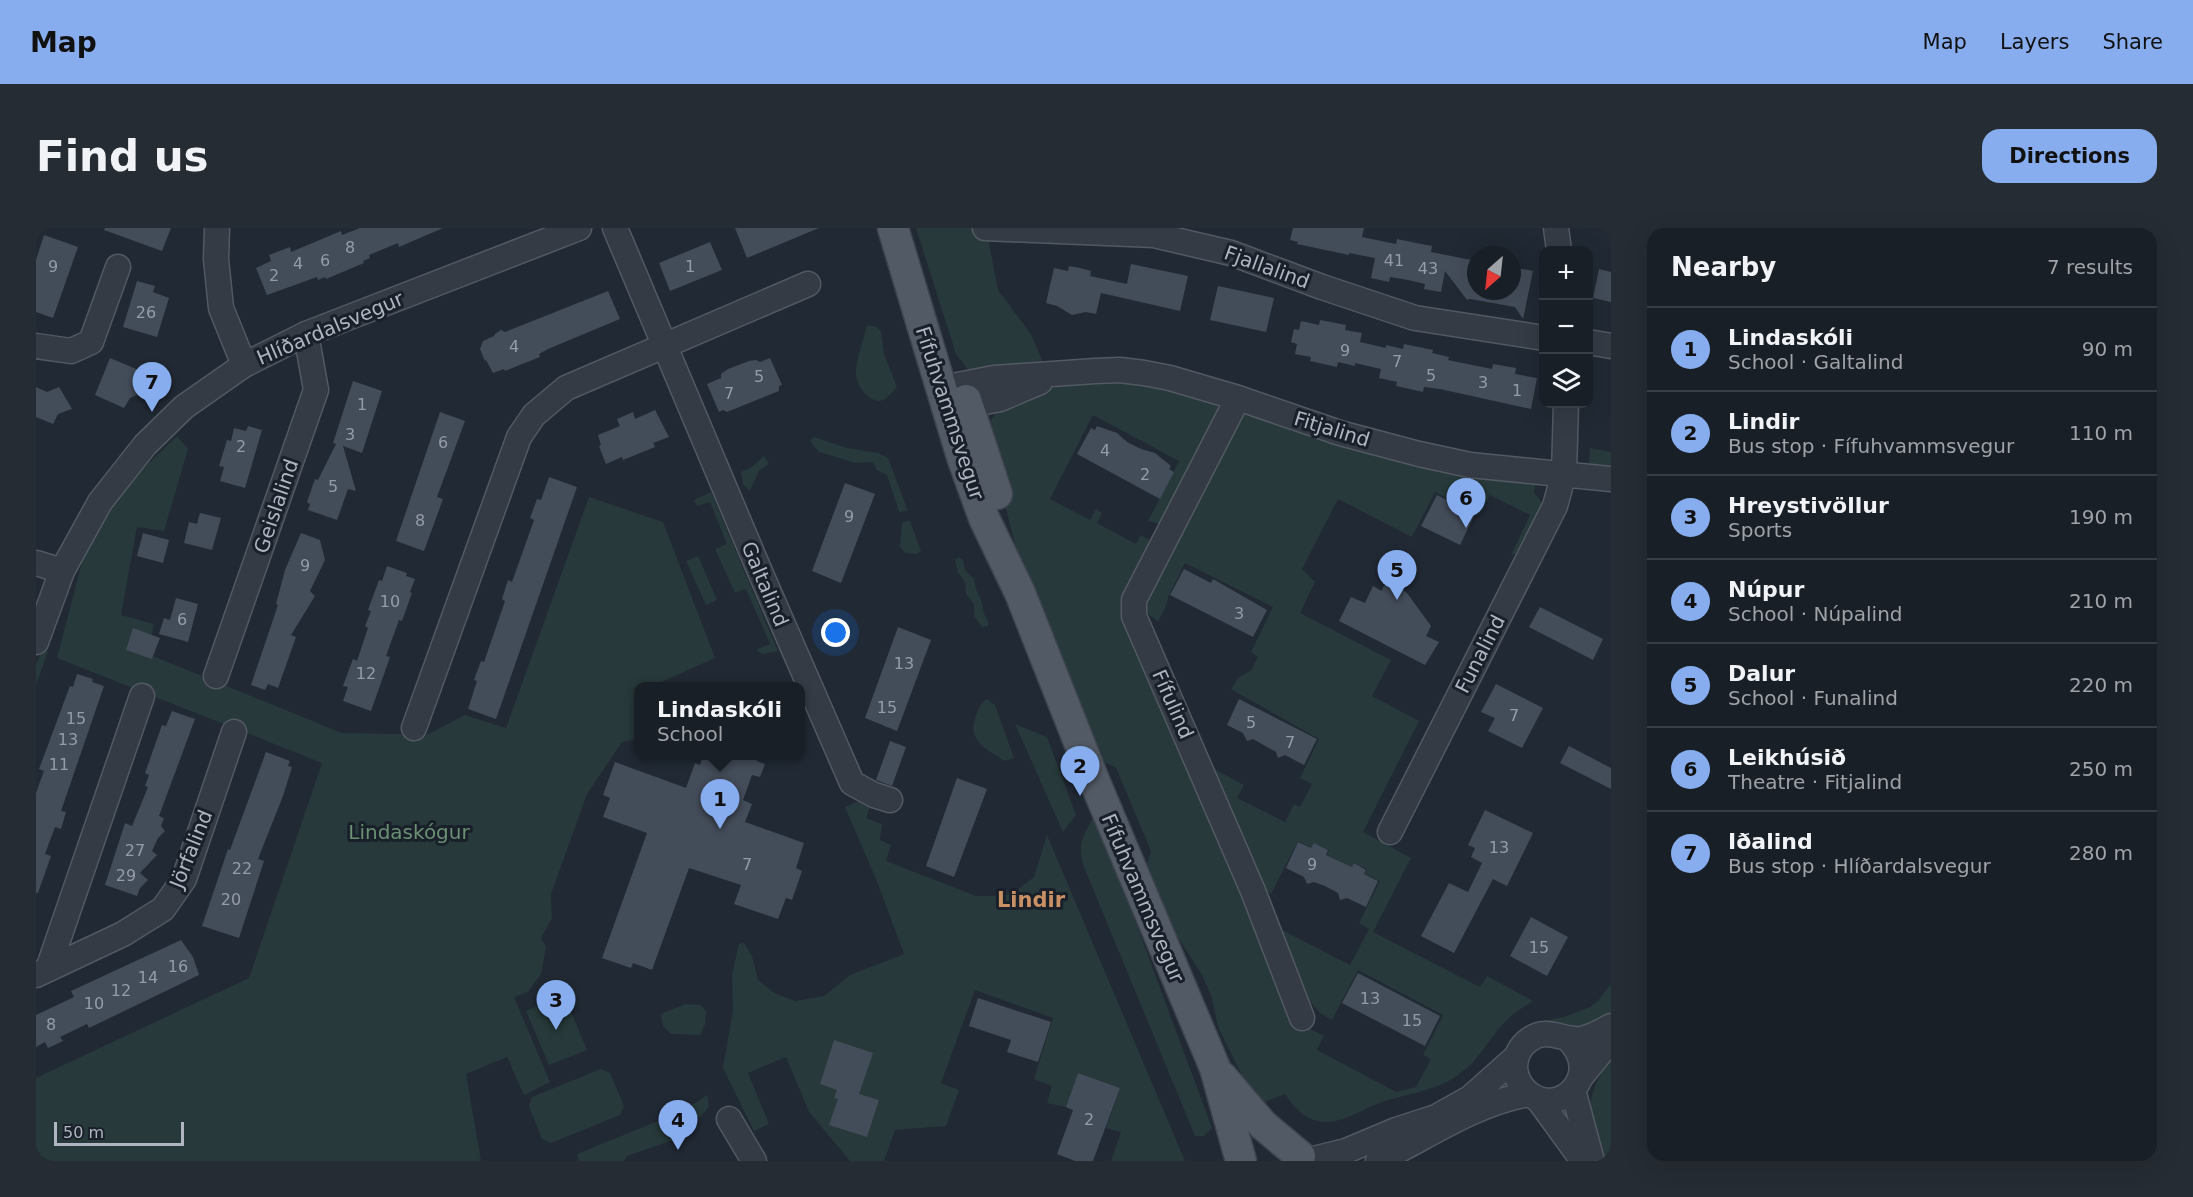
<!DOCTYPE html>
<meta charset="utf-8">
<style>
:root{--surface:#191f27;--page:#262c33;--text:#f1f3f6;--muted:#9fa2a7;--line:#373d44;--accent:#88adee}
body{margin:0;font-family:"DejaVu Sans",sans-serif;background:var(--page);color:var(--text)}
.controls{position:absolute;right:18px;top:18px;display:grid;overflow:hidden;border-radius:12px;box-shadow:0 6px 24px #0002}
.controls button{width:54px;height:54px;display:grid;place-items:center;padding:0;border:0;border-bottom:2px solid var(--line);background:var(--surface);color:var(--text);font:30px sans-serif}
.compass{position:absolute;left:1431px;top:18px;width:54px;height:54px;border-radius:50%;background:var(--surface);box-shadow:0 6px 24px #0002;rotate:207deg}
.scale{position:absolute;left:18px;bottom:15px;width:130px;box-sizing:border-box;padding-left:6px;border:3px solid #afb6c2;border-top:0;font-size:16px;line-height:21px;white-space:nowrap;color:#afb6c2;-webkit-text-stroke:4px #1a202a;paint-order:stroke}
.you{position:absolute;left:800px;top:405px;width:21px;height:21px;margin:-15px;border:4px solid #fff;border-radius:50%;background:#1a73e8;box-shadow:0 0 0 9px #1a73e833}
.badge{display:grid;place-items:center;width:39px;height:39px;border-radius:50%;background:var(--accent);color:#111;font-size:20px;font-weight:700}
.pin{position:absolute;translate:-50% -50px;filter:drop-shadow(0 2px 3px #0008)}
.pin::after{content:'';position:absolute;top:32px;width:21px;height:18px;background:inherit;clip-path:polygon(0 0,100% 0,50% 100%)}
.popup{position:absolute;left:598px;top:454px;width:171px;height:78px;box-sizing:border-box;display:grid;place-content:center;border-radius:12px;background:var(--surface);filter:drop-shadow(0 2px 4px #0005);font-size:20px;white-space:nowrap;color:var(--muted)}
.popup b{font-size:22px;color:var(--text)}
.popup::after{content:'';position:absolute;left:50%;top:100%;margin-left:-12px;border:12px solid transparent;border-top-color:var(--surface)}
.list{margin:0;padding:0;list-style:none}
h2{display:flex;justify-content:space-between;align-items:center;height:78px;margin:0;padding:0 24px;font-size:26px}
h2 small{font-size:20px;font-weight:400;color:var(--muted)}
.list li{display:grid;grid-template-columns:39px 1fr auto;gap:18px;align-items:center;box-sizing:border-box;height:84px;padding:0 24px;border-top:2px solid var(--line)}
.list b{display:block;font-size:22px;white-space:nowrap}
.list p{margin:0;font-size:20px;white-space:nowrap;color:var(--muted)}
.list em{font-size:20px;font-style:normal;color:var(--muted)}
.icon{flex:none;width:33px;height:33px;fill:none;stroke:currentColor;stroke-width:2;stroke-linecap:round;stroke-linejoin:round}
.map{position:relative;flex:none;width:1575px;height:933px;overflow:hidden;border-radius:18px}
header{display:flex;align-items:center;gap:36px;box-sizing:border-box;height:84px;padding:0 30px;background:var(--accent);color:#111}
header strong{font-size:28px}
nav{display:flex;gap:33px;margin-inline-start:auto;font-size:21px}
.intro{display:flex;align-items:center;justify-content:space-between;box-sizing:border-box;height:144px;padding:0 36px}
h1{margin:0;font-size:42px}
.button{padding:15px 27px;border-radius:18px;background:var(--accent);color:#111;font-size:21px;font-weight:700}
main{display:flex;gap:36px;padding:0 36px}
aside{flex:1;background:var(--surface);border-radius:18px;box-shadow:0 6px 24px #0002}
.map>svg:first-child{display:block}
.green{fill:#27393a}
.building{fill:#434c59}
.lines{fill:none;stroke-linecap:round;stroke-linejoin:round}
.minor-casing{stroke:#525963;stroke-width:27}
.major-casing{stroke:#3e444f;stroke-width:33}
.minor{stroke:#343b45;stroke-width:24}
.major{stroke:#525a65;stroke-width:30}
.labels{text-anchor:middle;stroke-width:6;stroke-linejoin:round;paint-order:stroke}
.number-label{font-size:16px;fill:#949ca8}
.street-label{font-size:20px;fill:#afb6c2;stroke:#1a202a}
.park-label{font-size:20px;fill:#699073;stroke:#1a202a}
.neighbourhood-label{font-size:21px;font-weight:bold;fill:#c99163;stroke:#1a202a}
</style>
<header>
<strong>Map</strong>
<nav><a>Map</a><a>Layers</a><a>Share</a></nav>
</header>
<div class="intro"><h1>Find us</h1><a class="button">Directions</a></div>
<main>
<div class="map">
<svg width="1575" height="933" viewBox="0 0 1575 933">
<rect width="100%" height="100%" fill="#212934"/>
<g class="green">
<polygon points="880,0 950,0 962,62 995,106 1010,141 933,143 920,126"/>
<path d="M833 97 841 99 845 103 848 126 861 159C857 163 850 173 843 173 829 172 819 154 820 142 821 128 827 114 830 100Z"/>
<path d="M1081 151 1178 171 1182 179 1177 192 1125 296 1112 293 1143 233 1057 187 1014 271 1054 292 1060 281 1066 285 1061 295 1100 316 1105 307 1117 314 1085 379 1259 793 1288 808 1281 822 1360 864 1380 859 1395 831 1387 827 1407 787 1322 742 1296 792 1284 785 1272 771 1244 709 1246 702 1314 737 1333 701 1323 695 1344 653 1329 646 1331 641 1318 635 1316 639 1291 627 1293 622 1278 615 1275 620 1262 613 1235 666 1222 659 1177 547 1180 542 1208 557 1201 570 1249 594 1258 576 1264 579 1276 556 1264 550 1283 511 1195 461 1202 450 1215 442 1222 429 1215 424 1237 379 1149 335 1133 367 1130 378 1122 394 1111 385V378L1120 355 1205 185 1215 182 1500 254 1498 265 1505 273V280L1482 325 1475 327 1494 287 1454 267 1444 286 1399 264 1376 309 1302 271 1266 341 1279 354 1264 385 1355 432 1336 468 1383 493 1327 604 1375 630 1337 704 1444 759 1451 748 1497 773C1488 779 1479 784 1471 792 1454 808 1445 830 1426 844 1402 864 1369 865 1341 876 1325 882 1306 895 1289 894 1270 893 1259 881 1249 866L1223 876 1211 858 1182 799 1176 770 1166 747 1120 675 1110 640 1115 623 1080 540 1061 530 986 344 950 202 956 190 963 182 1002 164 1036 155Z"/>
<polygon points="141,208 152,221 128,303 101,299 85,387 118,396 112,426 306,505 363,506 381,512 429,487 470,500 553,269 627,294 679,430 616,458 603,458 603,461 598,461 601,466 603,466 603,510 586,514 551,566 515,666 516,690 505,710 510,719 505,746 492,764 478,769 514,854 488,867 471,829 430,846 445,933 0,933 0,850 213,750 286,535 21,430 46,334 63,298 90,257"/>
<polygon points="778,209 811,220 842,225 852,230 872,283 863,284 851,247 841,242 837,234 820,235 783,224 774,213"/>
<polygon points="1554,220 1575,224 1575,240 1553,236"/>
<polygon points="728,228 733,236 723,243 714,263 707,256 705,244 716,239"/>
<polygon points="675,264 742,423 727,426 721,423 721,421 734,416 710,361 699,365 679,321 691,316 674,274 661,278 658,272"/>
<polygon points="874,293 885,323 880,326 869,325 864,319 866,294"/>
<polygon points="662,328 681,372 670,377 650,333"/>
<path d="M923 329 927 332 929 342 938 351C939 360 941 363 944 370 948 379 946 385 952 393V398L946 399 938 388V376L930 366 929 354 922 345 919 332Z"/>
<polygon points="8,421 12,424 0,457 0,436"/>
<path d="M951 471 959 477 978 530 969 533C952 522 932 514 939 491 942 482 943 477 951 471Z"/>
<polygon points="979,496 1011,509 1040,587 1027,604"/>
<polygon points="828,571 835,576 830,590 846,596 844,612 855,617 850,633 940,668 967,668 981,662 998,649 1011,607 1149,933 1075,933 1085,904 1070,900 1084,860 1042,845 1030,879 1011,875 1016,858 998,851 1017,790 939,762 905,855 923,862 910,898 859,902 848,933 814,933 773,884 750,829 712,845 733,896 718,903 687,840 697,782 696,746 703,716 708,715 716,728 722,752 738,765 759,773 788,768 814,747 868,726 840,651 809,579"/>
<path d="M1057 590 1070 614 1176 900 1168 908H1159L1048 639C1041 617 1046 610 1057 590Z"/>
<polygon points="1575,756 1575,791 1542,801 1529,796 1512,796 1490,802 1507,793 1528,789 1554,779 1561,774"/>
<polygon points="528,767 551,822 513,837 490,783"/>
<polygon points="649,776 665,777 670,783 669,797 664,807 635,806 627,798 625,786"/>
<path d="M1575 830V933H1570C1550 888 1546 873 1575 830Z"/>
<polygon points="565,841 574,845 588,878 584,887 515,915 506,911 493,878 496,869"/>
<path d="M671 867 673 879 664 889C655 889 649 888 644 880L658 876Z"/>
<polygon points="627,891 637,912 591,928 588,933 543,933 541,926"/>
</g>
<g class="building">
<polygon points="69,0 135,0 126,23 68,2"/>
<polygon points="324,0 407,0 363,19 362,15 333,27 334,30 327,33 328,35 290,51 289,49 282,52 281,49 231,67 220,40 235,33 233,27 254,19 255,24 305,3 306,7"/>
<polygon points="699,0 783,0 711,30"/>
<polygon points="1257,0 1328,0 1326,9 1360,16 1361,11 1380,15 1396,18 1395,24 1440,33 1440,63 1476,63 1476,39 1497,43 1487,91 1479,79 1434,71 1431,72 1409,43 1405,64 1388,61 1389,56 1372,52 1354,49 1353,54 1335,50 1339,30 1313,25 1313,27 1261,16 1262,14 1254,12"/>
<polygon points="8,7 42,19 17,90 0,84 0,32"/>
<polygon points="674,14 686,42 634,63 623,35"/>
<polygon points="1095,36 1152,48 1144,83 1065,65 1060,86 1050,84 1036,87 1021,78 1010,75 1018,40 1032,43 1033,38 1044,40 1055,43 1054,48 1091,56"/>
<polygon points="1563,41 1575,44 1575,74 1557,70"/>
<polygon points="101,53 119,58 117,64 133,70 121,109 87,99"/>
<polygon points="1182,58 1238,70 1230,104 1174,92"/>
<polygon points="572,63 584,91 512,121 503,126 504,129 469,143 468,141 457,145 450,132 449,133 444,121 447,113 458,108 459,106 465,102 469,104"/>
<polygon points="1284,92 1310,97 1309,102 1326,105 1324,114 1350,120 1350,117 1367,121 1368,116 1397,122 1396,125 1413,129 1412,132 1456,141 1457,136 1480,140 1479,146 1501,150 1495,181 1404,161 1388,159 1387,164 1374,161 1360,158 1361,154 1343,150 1345,141 1319,135 1319,138 1302,134 1301,139 1274,133 1275,129 1259,126 1261,116 1255,114 1258,101 1263,102 1265,93 1283,97"/>
<polygon points="74,130 105,143 109,150 103,166 94,170 88,180 59,167"/>
<polygon points="734,130 746,157 743,158 743,163 691,184 687,182 683,184 671,156 685,150 685,146 692,141 713,133 720,132 724,134"/>
<polygon points="317,153 346,163 326,225 307,218 320,263 312,261 301,292 272,282 274,276 271,274 279,251 282,252 300,216 297,215"/>
<polygon points="0,159 11,164 23,159 36,181 22,186 17,196 0,189"/>
<polygon points="619,182 633,209 617,215 619,219 587,232 586,229 570,236 563,218 565,217 562,207 584,198 581,191 597,184 599,191"/>
<polygon points="404,184 429,193 401,269 407,271 388,323 360,313"/>
<polygon points="212,198 226,202 209,260 184,253 188,239 183,238 191,212 195,213 198,200 210,203"/>
<polygon points="1061,198 1081,205 1091,214 1105,221 1119,225 1135,238 1133,241 1138,244 1124,271 1041,226 1055,200 1059,202"/>
<polygon points="513,249 541,259 460,491 432,481 441,453 438,452 445,433 448,434 469,373 466,371 472,352 476,354 498,292 494,290 501,271 505,272"/>
<polygon points="809,255 839,266 805,355 776,343"/>
<polygon points="1401,267 1439,286 1424,317 1385,298"/>
<polygon points="164,285 185,290 176,322 148,315 153,294 161,296"/>
<polygon points="107,305 133,312 127,335 101,328"/>
<polygon points="265,305 284,312 289,332 274,363 279,368 255,407 260,409 242,460 232,456 229,462 215,457 242,377 240,376 249,342"/>
<polygon points="351,338 371,345 370,348 379,351 374,364 376,365 366,393 363,392 350,428 354,429 335,483 307,473 312,459 307,458 317,431 321,433 332,400 329,398 335,383 332,382 343,352 346,353"/>
<polygon points="1148,341 1175,355 1177,351 1231,382 1217,409 1134,367"/>
<polygon points="1358,355 1371,365 1395,398 1390,408 1403,414 1389,437 1303,393 1315,369 1329,375 1337,358 1346,363 1348,357 1356,361"/>
<polygon points="140,370 162,376 152,414 123,406 128,390 134,392"/>
<polygon points="1504,379 1567,411 1557,432 1493,399"/>
<polygon points="862,399 895,412 861,503 829,490"/>
<polygon points="97,400 124,410 116,431 90,422"/>
<polygon points="41,446 57,451 56,454 68,458 25,583 30,584 25,601 19,599 9,626 15,628 2,665 0,665 0,565 8,543 3,541 34,458 37,459"/>
<polygon points="1460,456 1507,480 1486,520 1452,503 1459,490 1445,484"/>
<polygon points="1203,471 1281,511 1268,537 1249,527 1242,530 1240,524 1217,511 1211,513 1207,505 1191,497"/>
<polygon points="136,483 159,491 123,588 128,590 125,598 129,603 122,610 116,623 121,627 104,645 112,652 104,660 101,668 69,657 89,595 96,598 112,559 109,558 113,547 109,545 126,497 130,498"/>
<polygon points="854,513 870,519 856,558 840,552"/>
<polygon points="1533,518 1575,540 1575,561 1524,535"/>
<polygon points="230,524 254,533 252,538 256,539 247,568 222,631 228,633 203,710 166,698 192,621 194,622"/>
<polygon points="667,528 723,528 721,533 729,536 724,549 716,547 707,572 716,576 709,594 768,615 760,640 766,643 756,672 750,670 742,691 698,676 705,657 653,640 616,742 597,735 595,740 566,730 611,605 567,589 574,570 567,567 579,534 650,560 659,535 664,537"/>
<polygon points="921,550 951,561 918,649 890,638"/>
<polygon points="1449,582 1497,605 1471,658 1457,651 1418,725 1385,708 1413,655 1432,664 1446,635 1435,629 1439,620 1432,617"/>
<polygon points="1262,614 1275,620 1278,615 1292,622 1290,627 1316,639 1318,635 1330,642 1328,646 1342,653 1330,679 1311,670 1304,672 1302,665 1289,658 1278,654 1271,656 1268,649 1250,640"/>
<polygon points="1495,689 1532,709 1511,748 1474,728"/>
<polygon points="145,712 157,729 163,747 53,800 51,796 24,809 27,813 12,820 9,814 0,819 0,787 38,769 35,763"/>
<polygon points="1322,745 1404,788 1389,818 1306,775"/>
<polygon points="942,770 1015,794 1002,834 971,824 975,812 933,798"/>
<polygon points="798,812 837,825 823,866 843,872 831,909 793,897 802,871 798,870 801,862 784,856"/>
<polygon points="1042,845 1084,860 1057,933 1039,933 1021,926 1037,882 1030,879"/>
</g>
<g class="lines">
<g class="minor-casing">
<g id="minor">
<polyline points="181,0 180,31 185,80 208,137"/>
<polyline points="579,0 725,346 816,555 838,567 854,572"/>
<polyline points="949,0 1118,7 1195,25 1286,59 1379,90 1508,110"/>
<polyline points="1520,0 1523,22"/>
<polyline points="1552,114 1575,118"/>
<polyline points="0,118 35,123 55,114 82,39"/>
<polyline points="906,160 958,150 1059,143 1084,142 1108,145 1134,150 1202,170 1304,205 1383,226 1434,237 1575,251"/>
<polyline points="1202,170 1098,372 1098,388 1217,663 1266,790"/>
<polyline points="914,181 964,171 1004,154"/>
<polyline points="0,335 26,343"/>
<polyline points="0,414 26,343 64,274 109,217 148,179 208,137 270,106 543,0"/>
<polyline points="180,448 280,162 270,106"/>
<polyline points="378,500 483,209 498,187 530,160 772,56"/>
<polyline points="1354,604 1519,278 1528,245 1530,176"/>
<polyline points="12,741 106,468"/>
<polyline points="0,747 87,706 127,681 148,651 198,504"/>
<path d="M1531 810C1570 847 1522 892 1491 864 1484 858 1480 849 1479 840 1479 829 1484 818 1493 812 1511 798 1526 813 1545 811 1556 809 1566 803 1575 798"/>
<polyline points="1544,850 1575,812"/>
<polyline points="1537,862 1556,933"/>
<polyline points="1502,871 1547,933"/>
<polyline points="693,891 718,933"/>
<polyline points="1273,932 1310,923 1360,902 1400,889 1434,870 1480,829"/>
<path d="M1342 933C1392 909 1437 876 1493 866"/>
</g>
</g>
<g class="major-casing">
<g id="major">
<polyline points="857,0 926,229 948,290 984,365 1058,552 1179,840 1205,933"/>
<polyline points="930,172 961,266"/>
<polyline points="1186,849 1227,897 1264,928"/>
</g>
</g>
<use href="#minor" class="minor"/>
<use href="#major" class="major"/>
</g>
<g class="labels">
<g class="number-label">
<text x="314" y="25">8</text>
<text x="289" y="38">6</text>
<text x="1358" y="38">41</text>
<text x="262" y="41">4</text>
<text x="17" y="44">9</text>
<text x="654" y="44">1</text>
<text x="1392" y="46">43</text>
<text x="238" y="53">2</text>
<text x="110" y="90">26</text>
<text x="478" y="124">4</text>
<text x="1309" y="128">9</text>
<text x="1361" y="139">7</text>
<text x="1395" y="153">5</text>
<text x="723" y="154">5</text>
<text x="1447" y="160">3</text>
<text x="1481" y="168">1</text>
<text x="693" y="171">7</text>
<text x="326" y="182">1</text>
<text x="314" y="212">3</text>
<text x="407" y="220">6</text>
<text x="205" y="224">2</text>
<text x="1069" y="228">4</text>
<text x="1109" y="252">2</text>
<text x="297" y="264">5</text>
<text x="813" y="294">9</text>
<text x="384" y="298">8</text>
<text x="269" y="343">9</text>
<text x="354" y="379">10</text>
<text x="1203" y="391">3</text>
<text x="146" y="397">6</text>
<text x="868" y="441">13</text>
<text x="330" y="451">12</text>
<text x="851" y="485">15</text>
<text x="1478" y="493">7</text>
<text x="40" y="496">15</text>
<text x="1215" y="500">5</text>
<text x="32" y="517">13</text>
<text x="1254" y="520">7</text>
<text x="23" y="542">11</text>
<text x="1463" y="625">13</text>
<text x="99" y="628">27</text>
<text x="711" y="642">7</text>
<text x="1276" y="642">9</text>
<text x="206" y="646">22</text>
<text x="90" y="653">29</text>
<text x="195" y="677">20</text>
<text x="1503" y="725">15</text>
<text x="142" y="744">16</text>
<text x="112" y="755">14</text>
<text x="85" y="768">12</text>
<text x="1334" y="776">13</text>
<text x="58" y="781">10</text>
<text x="1376" y="798">15</text>
<text x="15" y="802">8</text>
<text x="1053" y="897">2</text>
</g>
<g class="street-label">
<text transform="translate(1231 39) rotate(20)" y="7">Fjallalind</text>
<text transform="translate(294 100) rotate(-23)" y="7">Hlíðardalsvegur</text>
<text transform="translate(914 185) rotate(72)" y="7">Fífuhvammsvegur</text>
<text transform="translate(1296 201) rotate(17)" y="7">Fitjalind</text>
<text transform="translate(240 278) rotate(-71)" y="7">Geislalind</text>
<text transform="translate(729 356) rotate(67)" y="7">Galtalind</text>
<text transform="translate(1444 426) rotate(-63)" y="7">Funalind</text>
<text transform="translate(1137 476) rotate(66)" y="7">Fífulind</text>
<text transform="translate(155 621) rotate(-68)" y="7">Jörfalind</text>
<text transform="translate(1107 670) rotate(67)" y="7">Fífuhvammsvegur</text>
</g>
<g class="park-label">
<text x="373" y="611">Lindaskógur</text>
</g>
<g class="neighbourhood-label">
<text x="995" y="679">Lindir</text>
</g>
</g>
</svg>
<div class="controls">
<button>+</button>
<button>−</button>
<button><svg class="icon" aria-label="layers" viewBox="0 0 24 24"><path d="M12 4l9 5-9 5-9-5zM3 14l9 5 9-5"/></svg></button>
</div>
<svg class="compass" viewBox="-18 -18 36 36"><path d="M0-13l5 13h-10z" fill="#e53935"/><path d="M0 13l5-13h-10z" fill="#9fa2a7"/></svg>
<div class="scale">50 m</div>
<div class="you"></div>
<div class="pin badge" style="left:684px;top:601px">1</div>
<div class="popup"><b>Lindaskóli</b>School</div>
<div class="pin badge" style="left:1044px;top:568px">2</div>
<div class="pin badge" style="left:520px;top:802px">3</div>
<div class="pin badge" style="left:642px;top:922px">4</div>
<div class="pin badge" style="left:1361px;top:372px">5</div>
<div class="pin badge" style="left:1430px;top:300px">6</div>
<div class="pin badge" style="left:116px;top:184px">7</div>
</div>
<aside>
<h2>Nearby<small>7 results</small></h2>
<ul class="list">
<li><span class="badge">1</span><div><b>Lindaskóli</b><p>School · Galtalind</p></div><em>90 m</em></li>
<li><span class="badge">2</span><div><b>Lindir</b><p>Bus stop · Fífuhvammsvegur</p></div><em>110 m</em></li>
<li><span class="badge">3</span><div><b>Hreystivöllur</b><p>Sports</p></div><em>190 m</em></li>
<li><span class="badge">4</span><div><b>Núpur</b><p>School · Núpalind</p></div><em>210 m</em></li>
<li><span class="badge">5</span><div><b>Dalur</b><p>School · Funalind</p></div><em>220 m</em></li>
<li><span class="badge">6</span><div><b>Leikhúsið</b><p>Theatre · Fitjalind</p></div><em>250 m</em></li>
<li><span class="badge">7</span><div><b>Iðalind</b><p>Bus stop · Hlíðardalsvegur</p></div><em>280 m</em></li>
</ul>
</aside>
</main>
